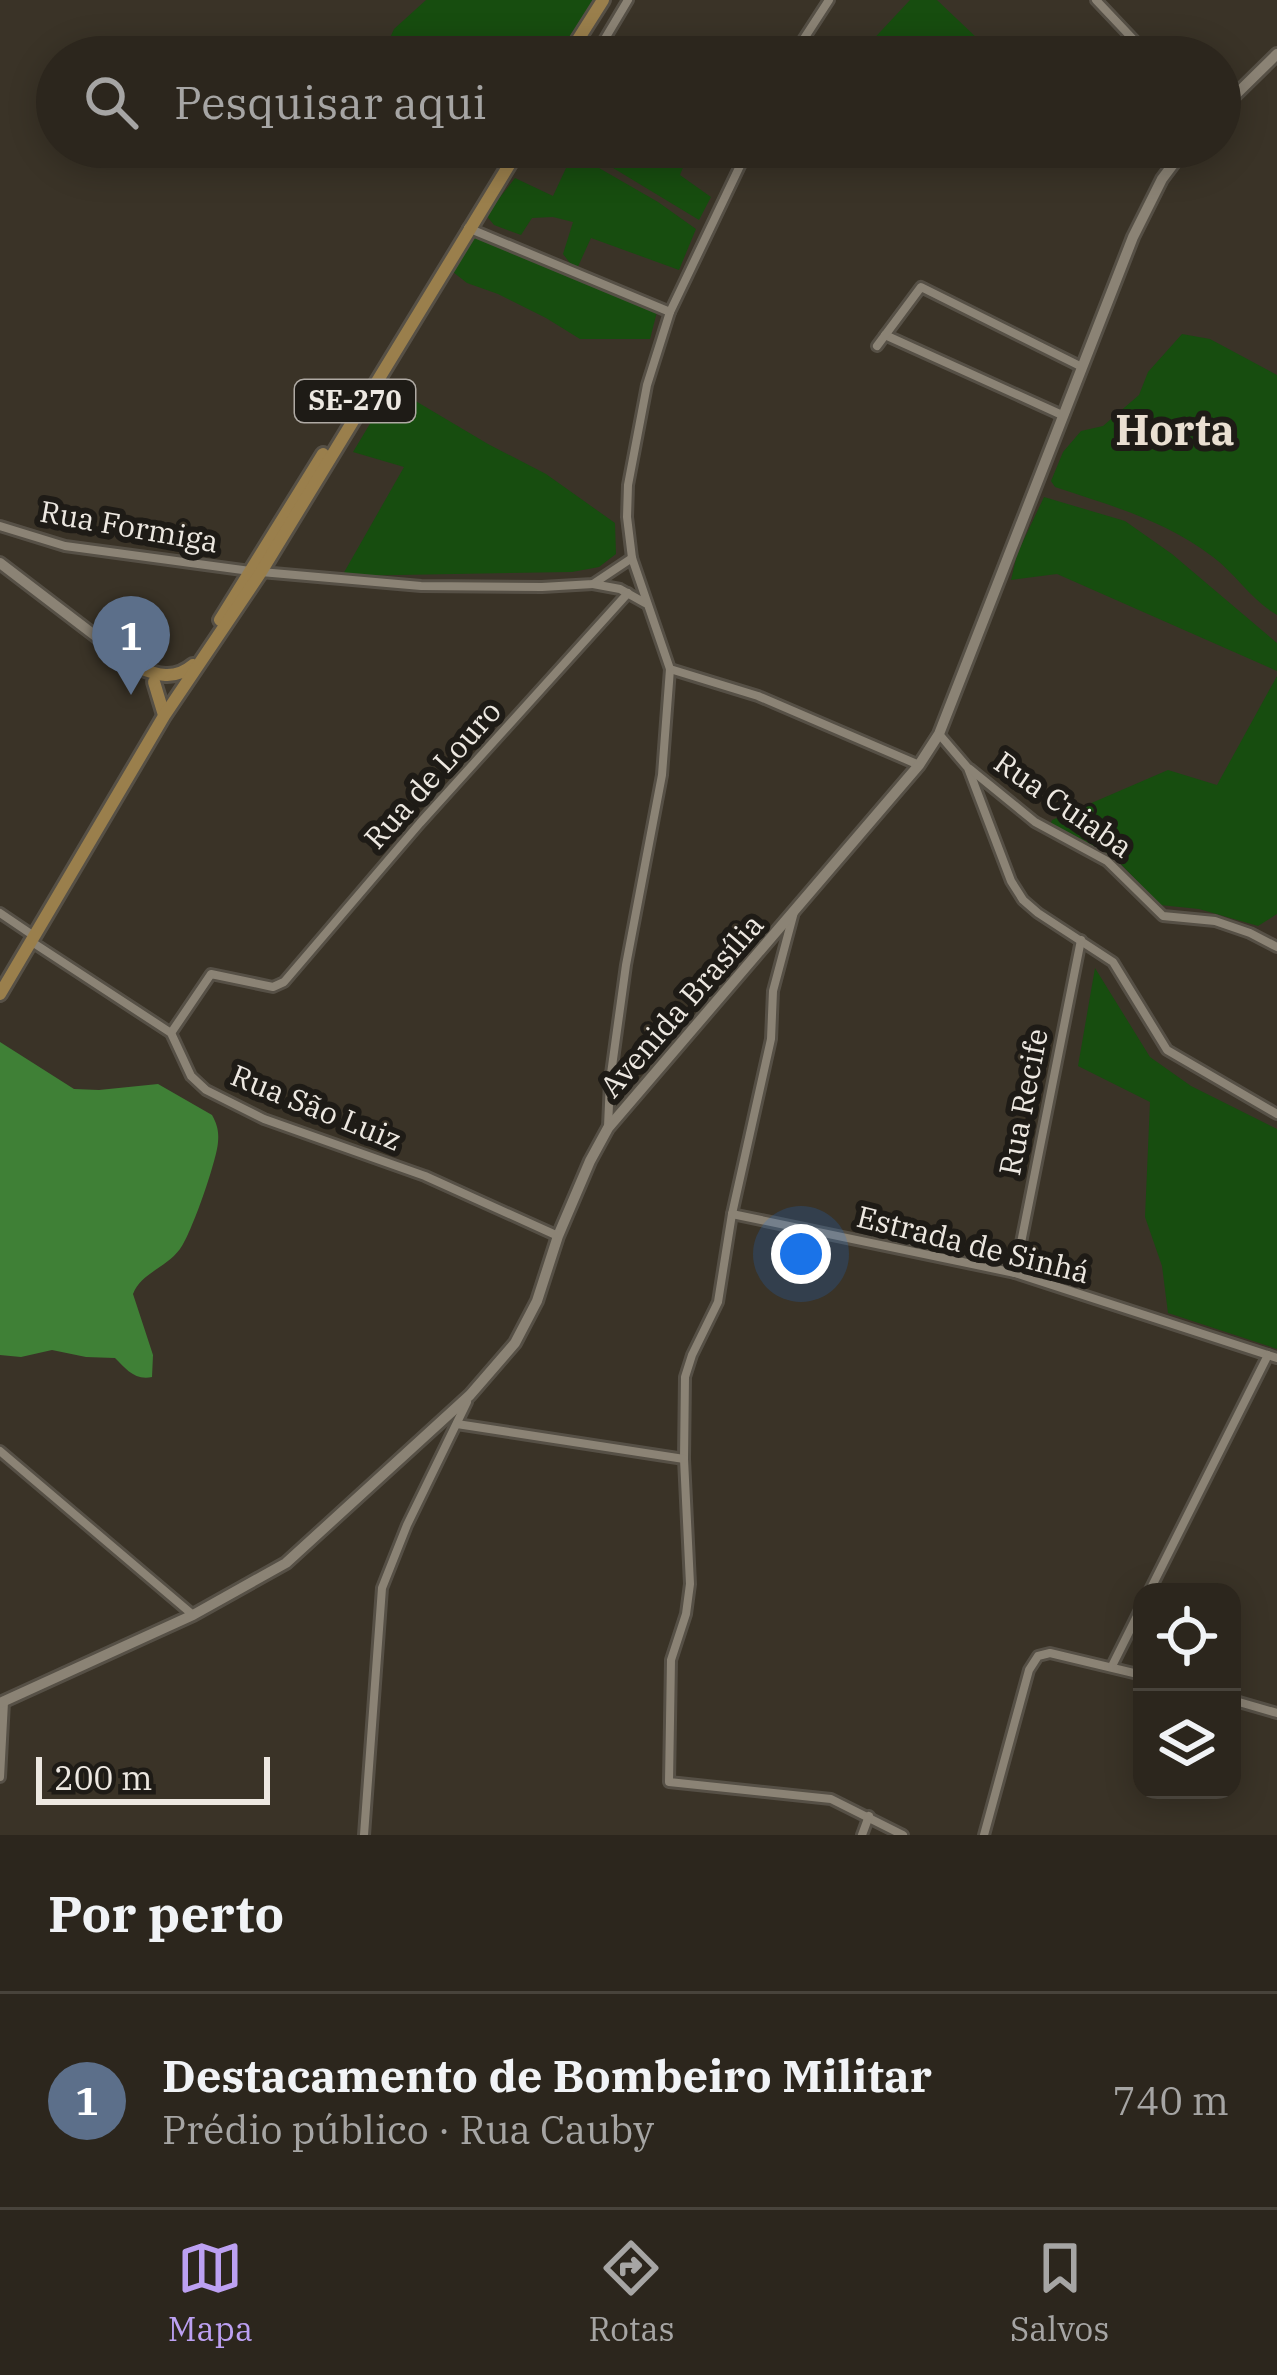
<!DOCTYPE html>
<html lang="pt">
<meta charset="utf-8">
<style>
:root{--surface:#2c261d;--page:#342e26;--text:#f1f3f6;--muted:#a6a5a4;--line:#48433b;--accent:#bca0f2}
body{margin:0;font-family:"IBM Plex Serif",serif;background:var(--page);color:var(--text)}
.controls{position:absolute;right:36px;bottom:36px;display:grid;overflow:hidden;border-radius:24px;box-shadow:0 6px 30px #0003}
.controls button{width:108px;height:108px;display:grid;place-items:center;padding:0;border:0;border-bottom:3px solid var(--line);background:var(--surface);color:var(--text);font:60px sans-serif}
.scale{position:absolute;left:36px;bottom:30px;width:234px;box-sizing:border-box;padding-left:12px;border:6px solid #ede8e1;border-top:0;font-size:33px;line-height:42px;white-space:nowrap;color:#ede8e1;-webkit-text-stroke:9px #1e1b16;paint-order:stroke}
.you{position:absolute;left:801px;top:1254px;width:42px;height:42px;margin:-30px;border:9px solid #fff;border-radius:50%;background:#1a73e8;box-shadow:0 0 0 18px #1a73e833}
.badge{display:grid;place-items:center;width:78px;height:78px;border-radius:50%;background:var(--accent);color:#fff;font-size:39px;font-weight:700}
.pin{position:absolute;translate:-50% -99px;filter:drop-shadow(0 3px 6px #0008)}
.pin::after{content:'';position:absolute;top:63px;width:42px;height:36px;background:inherit;clip-path:polygon(0 0,100% 0,50% 100%)}
.list{margin:0;padding:0;list-style:none}
h2{display:flex;justify-content:space-between;align-items:center;height:156px;margin:0;padding:0 48px;font-size:51px}
h2 small{font-size:39px;font-weight:400;color:var(--muted)}
.list li{display:grid;grid-template-columns:78px 1fr auto;gap:36px;align-items:center;box-sizing:border-box;height:216px;padding:0 48px;border-top:3px solid var(--line)}
.list b{display:block;font-size:45px;white-space:nowrap}
.list p{margin:0;font-size:39px;white-space:nowrap;color:var(--muted)}
.list em{font-size:39px;font-style:normal;color:var(--muted)}
.icon{flex:none;width:66px;height:66px;fill:none;stroke:currentColor;stroke-width:2;stroke-linecap:round;stroke-linejoin:round}
.map{position:relative;flex:none;width:1277px;height:1835px;overflow:hidden}
.search{position:absolute;background:var(--surface);box-shadow:0 6px 30px #0003;left:36px;right:36px;top:36px;height:132px;display:flex;align-items:center;gap:30px;box-sizing:border-box;padding:0 42px;border-radius:66px;color:var(--muted);font-size:45px}
.sheet{height:372px;background:var(--surface)}
nav{display:flex;justify-content:space-around;align-items:center;box-sizing:border-box;height:168px;border-top:3px solid var(--line);background:var(--surface);font-size:33px;color:var(--muted)}
nav a{display:grid;justify-items:center;gap:6px}
nav .on{color:var(--accent)}
.map>svg:first-child{display:block}
.green{fill:#174d0f}
.forest{fill:#3f8036}
.lines{fill:none;stroke-linecap:round;stroke-linejoin:round}
.minor-casing{stroke:#565046;stroke-width:14}
.tertiary-casing{stroke:#565046;stroke-width:16}
.secondary-casing{stroke:#565046;stroke-width:16}
.primary-casing{stroke:#565046;stroke-width:18}
.minor{stroke:#8b8375;stroke-width:8}
.tertiary{stroke:#8b8375;stroke-width:10}
.secondary{stroke:#8b8375;stroke-width:10}
.primary{stroke:#9a7f4c;stroke-width:12}
.labels{text-anchor:middle;stroke-width:12;stroke-linejoin:round;paint-order:stroke}
.shield{fill:#1e1b16;stroke:#afaaa4;stroke-width:3}
.shield-label{font-size:27px;font-weight:bold;fill:#ede8e1}
.street-label{font-size:30px;fill:#ede8e1;stroke:#1e1b16}
.district-label{font-size:42px;font-weight:bold;fill:#e9dfd1;stroke:#1e1b16}
</style>
<div class="map">
<svg width="1277" height="1835" viewBox="0 0 1277 1835">
<rect width="100%" height="100%" fill="#3a3327"/>
<g class="green">
<polygon points="426,0 594,0 561,57 408,57 388,42 394,29"/>
<polygon points="910,0 937,0 997,57 876,57 866,47"/>
<polygon points="637,147 660,159 666,147 691,147 680,175 711,197 699,220 580,148"/>
<polygon points="573,153 658,202 696,229 679,270 591,238 576,271 563,254 573,222 553,217 532,218 521,235 494,225 486,215 515,178 553,196"/>
<polygon points="474,235 658,308 650,339 580,339 546,318 498,294 467,283 453,272"/>
<path d="M1182 334 1210 339 1277 375V615C1251 600 1236 574 1213 557 1164 520 1112 506 1055 487L1051 481 1063 452 1081 431 1103 426 1139 395 1148 372Z"/>
<polygon points="392,387 488,444 546,474 615,523 616,554 599,567 572,572 342,576 404,467 353,452"/>
<polygon points="1044,497 1125,521 1172,554 1277,643 1277,671 1057,574 1011,580 1017,554"/>
<polygon points="1277,676 1277,914 1258,926 1199,909 1160,905 1117,860 1050,827 1052,820 1168,770 1217,785"/>
<polygon points="1095,968 1150,1057 1191,1086 1277,1129 1277,1349 1168,1313 1162,1266 1145,1217 1150,1102 1078,1066"/>
</g>
<path class="forest" d="M0 1042 74 1089 99 1090 158 1084 212 1115C217 1124 219 1131 218 1142 217 1160 191 1235 180 1249 166 1268 141 1273 133 1294L153 1355 152 1377C135 1381 125 1368 115 1358L86 1357 52 1350 21 1357 0 1355Z"/>
<g class="lines">
<g class="minor-casing">
<g id="minor">
<polyline points="1096,0 1150,57"/>
<polyline points="301,46 322,57"/>
<polyline points="594,57 628,0"/>
<polyline points="792,57 829,0"/>
<polyline points="498,147 510,153"/>
<polyline points="468,228 670,312"/>
<polyline points="885,335 1062,415"/>
<polyline points="877,346 921,287 1082,367"/>
<polyline points="0,526 65,546 250,571"/>
<polyline points="261,572 421,586 542,587 593,584 632,558"/>
<polyline points="593,584 620,589 645,603"/>
<polyline points="670,669 758,696 919,765"/>
<polyline points="939,734 968,768 1011,881 1023,900 1038,913 1113,962 1167,1050 1277,1114"/>
<polyline points="970,769 1035,822 1107,861 1163,916 1215,921 1250,933 1277,947"/>
<polyline points="794,912 773,991 771,1039 732,1214 718,1302 692,1355 685,1377 684,1459 690,1584 686,1614 671,1660 669,1782 831,1799 903,1835"/>
<polyline points="0,913 34,936"/>
<polyline points="32,942 171,1033 191,1076 206,1090 264,1119 425,1176 558,1236"/>
<polyline points="171,1033 211,974 273,987 284,982 420,823 628,593"/>
<polyline points="608,1127 610,1081 626,965 662,775 670,669 632,558 627,517 628,485 647,385 670,312 749,147"/>
<polyline points="732,1214 1015,1273 1277,1358"/>
<polyline points="1015,1273 1081,940"/>
<polyline points="457,1424 684,1459"/>
<polyline points="0,1451 193,1615"/>
<polyline points="1149,1592 1268,1355"/>
<polyline points="1112,1666 1142,1606"/>
<polyline points="1232,1700 1277,1713"/>
<polyline points="0,1777 4,1702"/>
<polyline points="364,1835 382,1588 407,1525 467,1402"/>
<polyline points="862,1835 869,1816"/>
<polyline points="984,1835 1029,1670 1038,1656 1050,1653 1142,1675"/>
</g>
</g>
<g class="tertiary-casing">
<polyline id="tertiary" points="0,563 140,670"/>
</g>
<g class="secondary-casing">
<g id="secondary">
<polyline points="1220,110 1277,54"/>
<polyline points="0,1703 193,1615 286,1563 470,1395 515,1343 537,1301 558,1236 590,1161 608,1128 919,765 939,734 1133,237 1162,179 1186,147"/>
</g>
</g>
<g class="primary-casing">
<g id="primary">
<polyline points="567,57 603,0"/>
<polyline points="220,620 323,454"/>
<path d="M137 667C157 675 174 681 193 665"/>
<polyline points="154,682 164,715"/>
<polyline points="0,994 164,716 261,572 520,147"/>
</g>
</g>
<use href="#minor" class="minor"/>
<use href="#tertiary" class="tertiary"/>
<use href="#secondary" class="secondary"/>
<use href="#primary" class="primary"/>
</g>
<g class="labels">
<rect class="shield" x="295" y="380" width="120" height="42" rx="9"/>
<g class="shield-label">
<text x="355" y="410">SE-270</text>
</g>
<g class="street-label">
<text transform="translate(129 527) rotate(10)" y="10">Rua Formiga</text>
<text transform="translate(433 775) rotate(-48)" y="10">Rua de Louro</text>
<text transform="translate(1063 805) rotate(35)" y="10">Rua Cuiaba</text>
<text transform="translate(682 1006) rotate(-49)" y="10">Avenida Brasília</text>
<text transform="translate(1024 1102) rotate(-79)" y="10">Rua Recife</text>
<text transform="translate(316 1108) rotate(22)" y="10">Rua São Luiz</text>
<text transform="translate(973 1245) rotate(14)" y="10">Estrada de Sinhá</text>
</g>
<g class="district-label">
<text x="1175" y="445">Horta</text>
</g>
</g>
</svg>
<div class="controls">
<button><svg class="icon" aria-label="locate" viewBox="0 0 24 24"><circle cx="12" cy="12" r="6"/><path d="M12 2v4M12 18v4M2 12h4M18 12h4"/></svg></button>
<button><svg class="icon" aria-label="layers" viewBox="0 0 24 24"><path d="M12 4l9 5-9 5-9-5zM3 14l9 5 9-5"/></svg></button>
</div>
<div class="scale">200 m</div>
<div class="you"></div>
<div class="pin badge" style="left:131px;top:695px;background:#5c6f8a">1</div>
<div class="search"><svg class="icon" aria-label="search" viewBox="0 0 24 24"><circle cx="10" cy="10" r="6"/><path d="M15 15l6 6"/></svg>Pesquisar aqui</div>
</div>
<section class="sheet">
<h2>Por perto<small></small></h2>
<ul class="list">
<li><span class="badge" style="background:#5c6f8a">1</span><div><b>Destacamento de Bombeiro Militar</b><p>Prédio público · Rua Cauby</p></div><em>740 m</em></li>
</ul>
</section>
<nav>
<a class="on"><svg class="icon" aria-label="map" viewBox="0 0 24 24"><path d="M3 6l6-2 6 2 6-2v14l-6 2-6-2-6 2zM9 4v14M15 6v14"/></svg>Mapa</a>
<a><svg class="icon" aria-label="directions" viewBox="0 0 24 24"><path d="M12 3l9 9-9 9-9-9zM9 14v-3h6M13 9l2 2-2 2"/></svg>Rotas</a>
<a><svg class="icon" aria-label="saved" viewBox="0 0 24 24"><path d="M7 4h10v16l-5-4-5 4z"/></svg>Salvos</a>
</nav>
